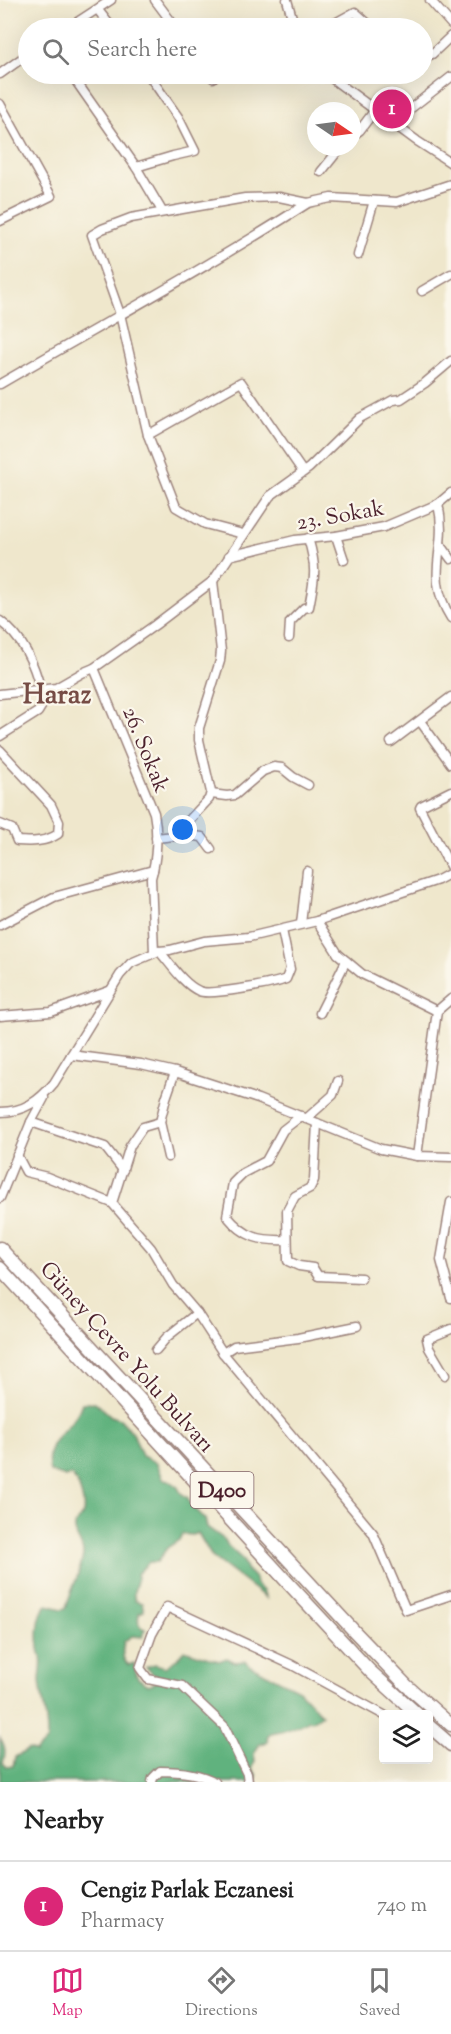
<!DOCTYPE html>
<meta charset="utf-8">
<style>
:root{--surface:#fff;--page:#f6f6f6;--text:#222;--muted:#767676;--line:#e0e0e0;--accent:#db2777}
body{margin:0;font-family:"Sorts Mill Goudy",serif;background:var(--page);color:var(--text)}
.controls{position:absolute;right:18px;bottom:18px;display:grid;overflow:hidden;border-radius:6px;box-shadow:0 6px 24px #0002}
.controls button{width:54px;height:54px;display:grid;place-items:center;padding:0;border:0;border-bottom:2px solid var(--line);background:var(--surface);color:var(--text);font:30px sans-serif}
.compass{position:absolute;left:307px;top:102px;width:54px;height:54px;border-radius:50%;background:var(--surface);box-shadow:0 6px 24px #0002;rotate:103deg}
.you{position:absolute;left:183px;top:830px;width:21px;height:21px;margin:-15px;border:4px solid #fff;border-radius:50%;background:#1a73e8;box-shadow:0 0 0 9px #1a73e833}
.badge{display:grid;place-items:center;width:39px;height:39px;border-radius:50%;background:var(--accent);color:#fff;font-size:20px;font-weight:700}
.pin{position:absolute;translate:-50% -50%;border:3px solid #fff;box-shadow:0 2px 6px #0006}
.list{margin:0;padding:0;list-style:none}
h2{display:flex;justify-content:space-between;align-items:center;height:78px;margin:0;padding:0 24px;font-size:26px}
h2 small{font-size:20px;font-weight:400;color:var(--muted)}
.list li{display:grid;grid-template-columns:39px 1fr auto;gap:18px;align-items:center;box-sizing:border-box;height:90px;padding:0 24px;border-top:2px solid var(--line)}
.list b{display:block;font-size:22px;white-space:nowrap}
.list p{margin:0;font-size:20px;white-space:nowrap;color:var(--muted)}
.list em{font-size:20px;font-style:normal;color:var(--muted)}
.icon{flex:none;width:33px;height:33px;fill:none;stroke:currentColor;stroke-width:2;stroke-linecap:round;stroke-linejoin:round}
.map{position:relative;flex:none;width:451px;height:1782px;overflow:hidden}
.search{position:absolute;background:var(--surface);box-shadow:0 6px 24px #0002;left:18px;right:18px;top:18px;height:66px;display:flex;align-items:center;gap:15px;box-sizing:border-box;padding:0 21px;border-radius:33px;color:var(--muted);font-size:22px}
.sheet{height:168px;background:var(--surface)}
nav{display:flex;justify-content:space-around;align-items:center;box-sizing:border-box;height:84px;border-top:2px solid var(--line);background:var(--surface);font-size:16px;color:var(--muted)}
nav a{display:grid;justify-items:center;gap:3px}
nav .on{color:var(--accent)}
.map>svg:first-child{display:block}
.forest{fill:#60b27e;stroke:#556854;stroke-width:1.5}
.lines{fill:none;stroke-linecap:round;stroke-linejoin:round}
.minor-casing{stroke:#9c837c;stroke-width:11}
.highway-casing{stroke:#9c837c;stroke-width:15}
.minor{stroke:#fff;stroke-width:8}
.highway{stroke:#fff;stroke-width:12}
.labels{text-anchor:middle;stroke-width:4.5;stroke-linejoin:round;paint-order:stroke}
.shield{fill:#fbf7ec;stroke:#7f6065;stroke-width:1.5}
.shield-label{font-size:21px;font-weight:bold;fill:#4a1f2b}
.street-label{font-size:22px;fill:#4a1f2b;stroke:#fbf7ec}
.district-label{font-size:28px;font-weight:bold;fill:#764c45;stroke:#fbf7ec}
</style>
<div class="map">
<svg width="451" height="1782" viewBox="0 0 451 1782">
<rect width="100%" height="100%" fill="#fbf7ec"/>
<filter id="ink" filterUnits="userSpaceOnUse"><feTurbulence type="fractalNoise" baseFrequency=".0167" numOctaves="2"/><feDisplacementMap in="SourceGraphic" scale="12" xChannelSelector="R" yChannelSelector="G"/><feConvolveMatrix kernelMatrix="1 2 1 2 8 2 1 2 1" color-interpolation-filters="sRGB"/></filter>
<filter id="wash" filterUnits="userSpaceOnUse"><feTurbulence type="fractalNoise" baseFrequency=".008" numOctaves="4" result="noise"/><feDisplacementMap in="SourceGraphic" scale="24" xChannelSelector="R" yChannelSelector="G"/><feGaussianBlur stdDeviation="1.35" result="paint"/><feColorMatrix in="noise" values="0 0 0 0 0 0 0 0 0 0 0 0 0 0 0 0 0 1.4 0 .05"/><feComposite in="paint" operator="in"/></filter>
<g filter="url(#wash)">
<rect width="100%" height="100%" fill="#efe7cc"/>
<path class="forest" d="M95 1402 111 1416 120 1419 133 1433 142 1456 157 1463 163 1479 169 1480 177 1486 181 1493 188 1498 191 1506 205 1519 207 1527 225 1540 228 1546 243 1560 246 1569 255 1578 256 1584 263 1591 266 1598 212 1557 198 1533 192 1535 182 1534 179 1540 167 1548 157 1562H149L137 1574 138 1577C136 1587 132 1591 135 1601L142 1603 144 1611 139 1613C138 1620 137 1627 145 1629L143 1637 132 1636 124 1642C122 1650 121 1660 129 1665L134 1663C137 1678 135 1678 149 1685L163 1679 153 1674 146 1667 155 1664 165 1667 177 1659 184 1650 219 1661 227 1658 235 1662 246 1661 251 1666 299 1690 322 1715 312 1721 309 1720C298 1728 284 1731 271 1733L267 1738 268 1742 260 1744 254 1753 255 1761 252 1769 256 1774V1782H0V1738C6 1746 6 1754 3 1763L7 1767 13 1766 15 1757 29 1749 35 1752 47 1740C48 1720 42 1701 40 1681 40 1673 43 1665 41 1657 37 1644 36 1615 47 1605L62 1609 66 1608C70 1591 81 1573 83 1555 84 1543 73 1538 75 1525 76 1521 82 1518 83 1513 85 1503 79 1482 71 1475L65 1477 50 1472C41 1436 74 1431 82 1403Z"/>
</g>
<g filter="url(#ink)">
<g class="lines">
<g class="minor-casing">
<g id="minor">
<polyline points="155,0 176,28"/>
<polyline points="287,0 295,28"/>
<polyline points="430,0 451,24"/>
<polyline points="98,10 112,28"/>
<polyline points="68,28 111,0"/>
<polyline points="326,28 355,12 373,28"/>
<polyline points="422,59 432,54 451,36"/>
<polyline points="0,74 28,54"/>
<polyline points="71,74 136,167 162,211"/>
<polyline points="210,74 213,78"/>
<polyline points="326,74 417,141 451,163"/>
<polyline points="0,104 51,196 0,221"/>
<polyline points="392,123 451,77"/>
<polyline points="352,136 360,130 375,110"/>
<polyline points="136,167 173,156 195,151 178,117 148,74"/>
<polyline points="321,172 341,147"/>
<polyline points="358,255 374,201"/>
<polyline points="422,291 451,274"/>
<path d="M0 384C103 324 208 267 308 203L331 198 397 202 451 184"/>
<polyline points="148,435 241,382 303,472"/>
<path d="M438 504C449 549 423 574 451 618"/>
<polyline points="243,534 205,524 176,507 148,435 120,314 92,235 102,229 131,218 245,198 279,197 308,203"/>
<polyline points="336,536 344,560"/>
<polyline points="441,545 451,559"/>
<polyline points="229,556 295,540 336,536 384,527 438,504 451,493"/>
<path d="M0 621C23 638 34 663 41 691"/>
<path d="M289 638 290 622 304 608 309 607C315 576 317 568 308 538"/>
<path d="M94 668 154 813C158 833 157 858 151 878L154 952"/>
<polyline points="0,694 56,688 82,673 94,668 155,625 213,581 270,496 309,468 360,418 393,400 401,399 425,383 451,361"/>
<polyline points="420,721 451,764"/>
<polyline points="0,736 38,712 52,689"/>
<polyline points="391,742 451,697"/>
<path d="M0 750 51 805 59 822 58 834C46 842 32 842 17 841L12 829 0 824"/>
<polyline points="451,791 421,806 420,808 451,868"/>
<polyline points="211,794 227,796 235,795 263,771 274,767 282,768 293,777 308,785"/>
<polyline points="174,836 187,835 202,837 211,849"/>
<polyline points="156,838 174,836 209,799 211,792 199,740 199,728 220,661 221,651 213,581"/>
<polyline points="317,921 338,954 362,974 437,1011"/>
<polyline points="301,924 307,871"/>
<polyline points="0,925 54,897 153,870"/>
<path d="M159 951C170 963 183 984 199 991 209 996 274 984 286 979L290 969 282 930"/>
<polyline points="320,1013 346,961"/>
<polyline points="0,1016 51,1012 109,991"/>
<polyline points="71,1055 141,1064 175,1072 258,1099 381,1149 417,1156 451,1157"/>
<path d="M0 1112C24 1112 39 1101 54 1083L120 975 131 963 159 951 170 950 204 941 249 937 317 921 438 880 451 873"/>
<polyline points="306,1119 333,1095 338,1081"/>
<polyline points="31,1122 105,1147 123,1170"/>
<polyline points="317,1123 314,1180 310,1188 295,1196 287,1211 288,1261 299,1266 313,1268 318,1276 361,1278"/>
<polyline points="17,1155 26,1172 47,1177 112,1203 151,1248 173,1285 197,1313 223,1353 373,1533 406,1610 451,1595"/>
<polyline points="417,1156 437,1011 451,999"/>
<polyline points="168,1157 160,1122 166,1098 175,1072"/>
<polyline points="0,1198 31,1122 44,1098"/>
<polyline points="451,1202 441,1260 451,1298"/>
<polyline points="112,1203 130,1146 143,1127 160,1122"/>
<path d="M287 1240C260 1241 245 1238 227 1216L233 1183 243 1173 266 1161 283 1130 301 1116"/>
<polyline points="156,1350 167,1337 197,1313"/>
<polyline points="223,1353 234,1346 298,1338 357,1326"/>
<polyline points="445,1375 429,1348 427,1339 451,1329"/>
<path d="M152 1782 153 1778 160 1771C179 1771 199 1773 215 1782"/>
<polyline points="248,1782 247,1774 224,1726 182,1686 148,1679 140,1668 152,1634 167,1607 292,1665 384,1715"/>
</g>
</g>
<g class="highway-casing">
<g id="highway">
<polyline points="0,1248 355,1632 406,1685 451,1725"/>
<polyline points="0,1268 289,1584 370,1671 417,1714"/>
<polyline points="428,1725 451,1745"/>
</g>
</g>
<use href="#minor" class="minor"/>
<use href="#highway" class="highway"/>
</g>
</g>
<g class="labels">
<rect class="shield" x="190.5" y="1472" width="63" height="36" rx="4.5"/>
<g class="shield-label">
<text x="222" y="1497">D400</text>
</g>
<g class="street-label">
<text transform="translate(340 514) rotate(-10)" y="8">23. Sokak</text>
<text transform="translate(147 749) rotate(68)" y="8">26. Sokak</text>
<text transform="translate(128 1356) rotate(48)" y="8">Güney Çevre Yolu Bulvarı</text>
</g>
<g class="district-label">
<text x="57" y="703">Haraz</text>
</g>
</g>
</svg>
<div class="controls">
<button><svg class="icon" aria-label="layers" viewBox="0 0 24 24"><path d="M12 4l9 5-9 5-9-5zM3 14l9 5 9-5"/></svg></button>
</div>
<svg class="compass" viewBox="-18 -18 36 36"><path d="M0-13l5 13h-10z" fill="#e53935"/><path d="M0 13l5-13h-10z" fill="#767676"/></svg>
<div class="you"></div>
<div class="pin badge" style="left:392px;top:109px">1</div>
<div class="search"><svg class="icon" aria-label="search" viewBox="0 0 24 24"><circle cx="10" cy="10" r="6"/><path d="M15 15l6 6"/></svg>Search here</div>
</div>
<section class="sheet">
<h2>Nearby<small></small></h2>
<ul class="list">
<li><span class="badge">1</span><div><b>Cengiz Parlak Eczanesi</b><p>Pharmacy</p></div><em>740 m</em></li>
</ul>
</section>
<nav>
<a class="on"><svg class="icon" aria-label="map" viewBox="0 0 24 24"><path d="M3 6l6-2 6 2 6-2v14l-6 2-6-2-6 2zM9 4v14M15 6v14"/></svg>Map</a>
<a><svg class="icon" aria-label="directions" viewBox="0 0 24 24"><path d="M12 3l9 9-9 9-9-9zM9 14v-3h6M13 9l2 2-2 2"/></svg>Directions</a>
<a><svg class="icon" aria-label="saved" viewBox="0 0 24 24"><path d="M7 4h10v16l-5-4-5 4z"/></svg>Saved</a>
</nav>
